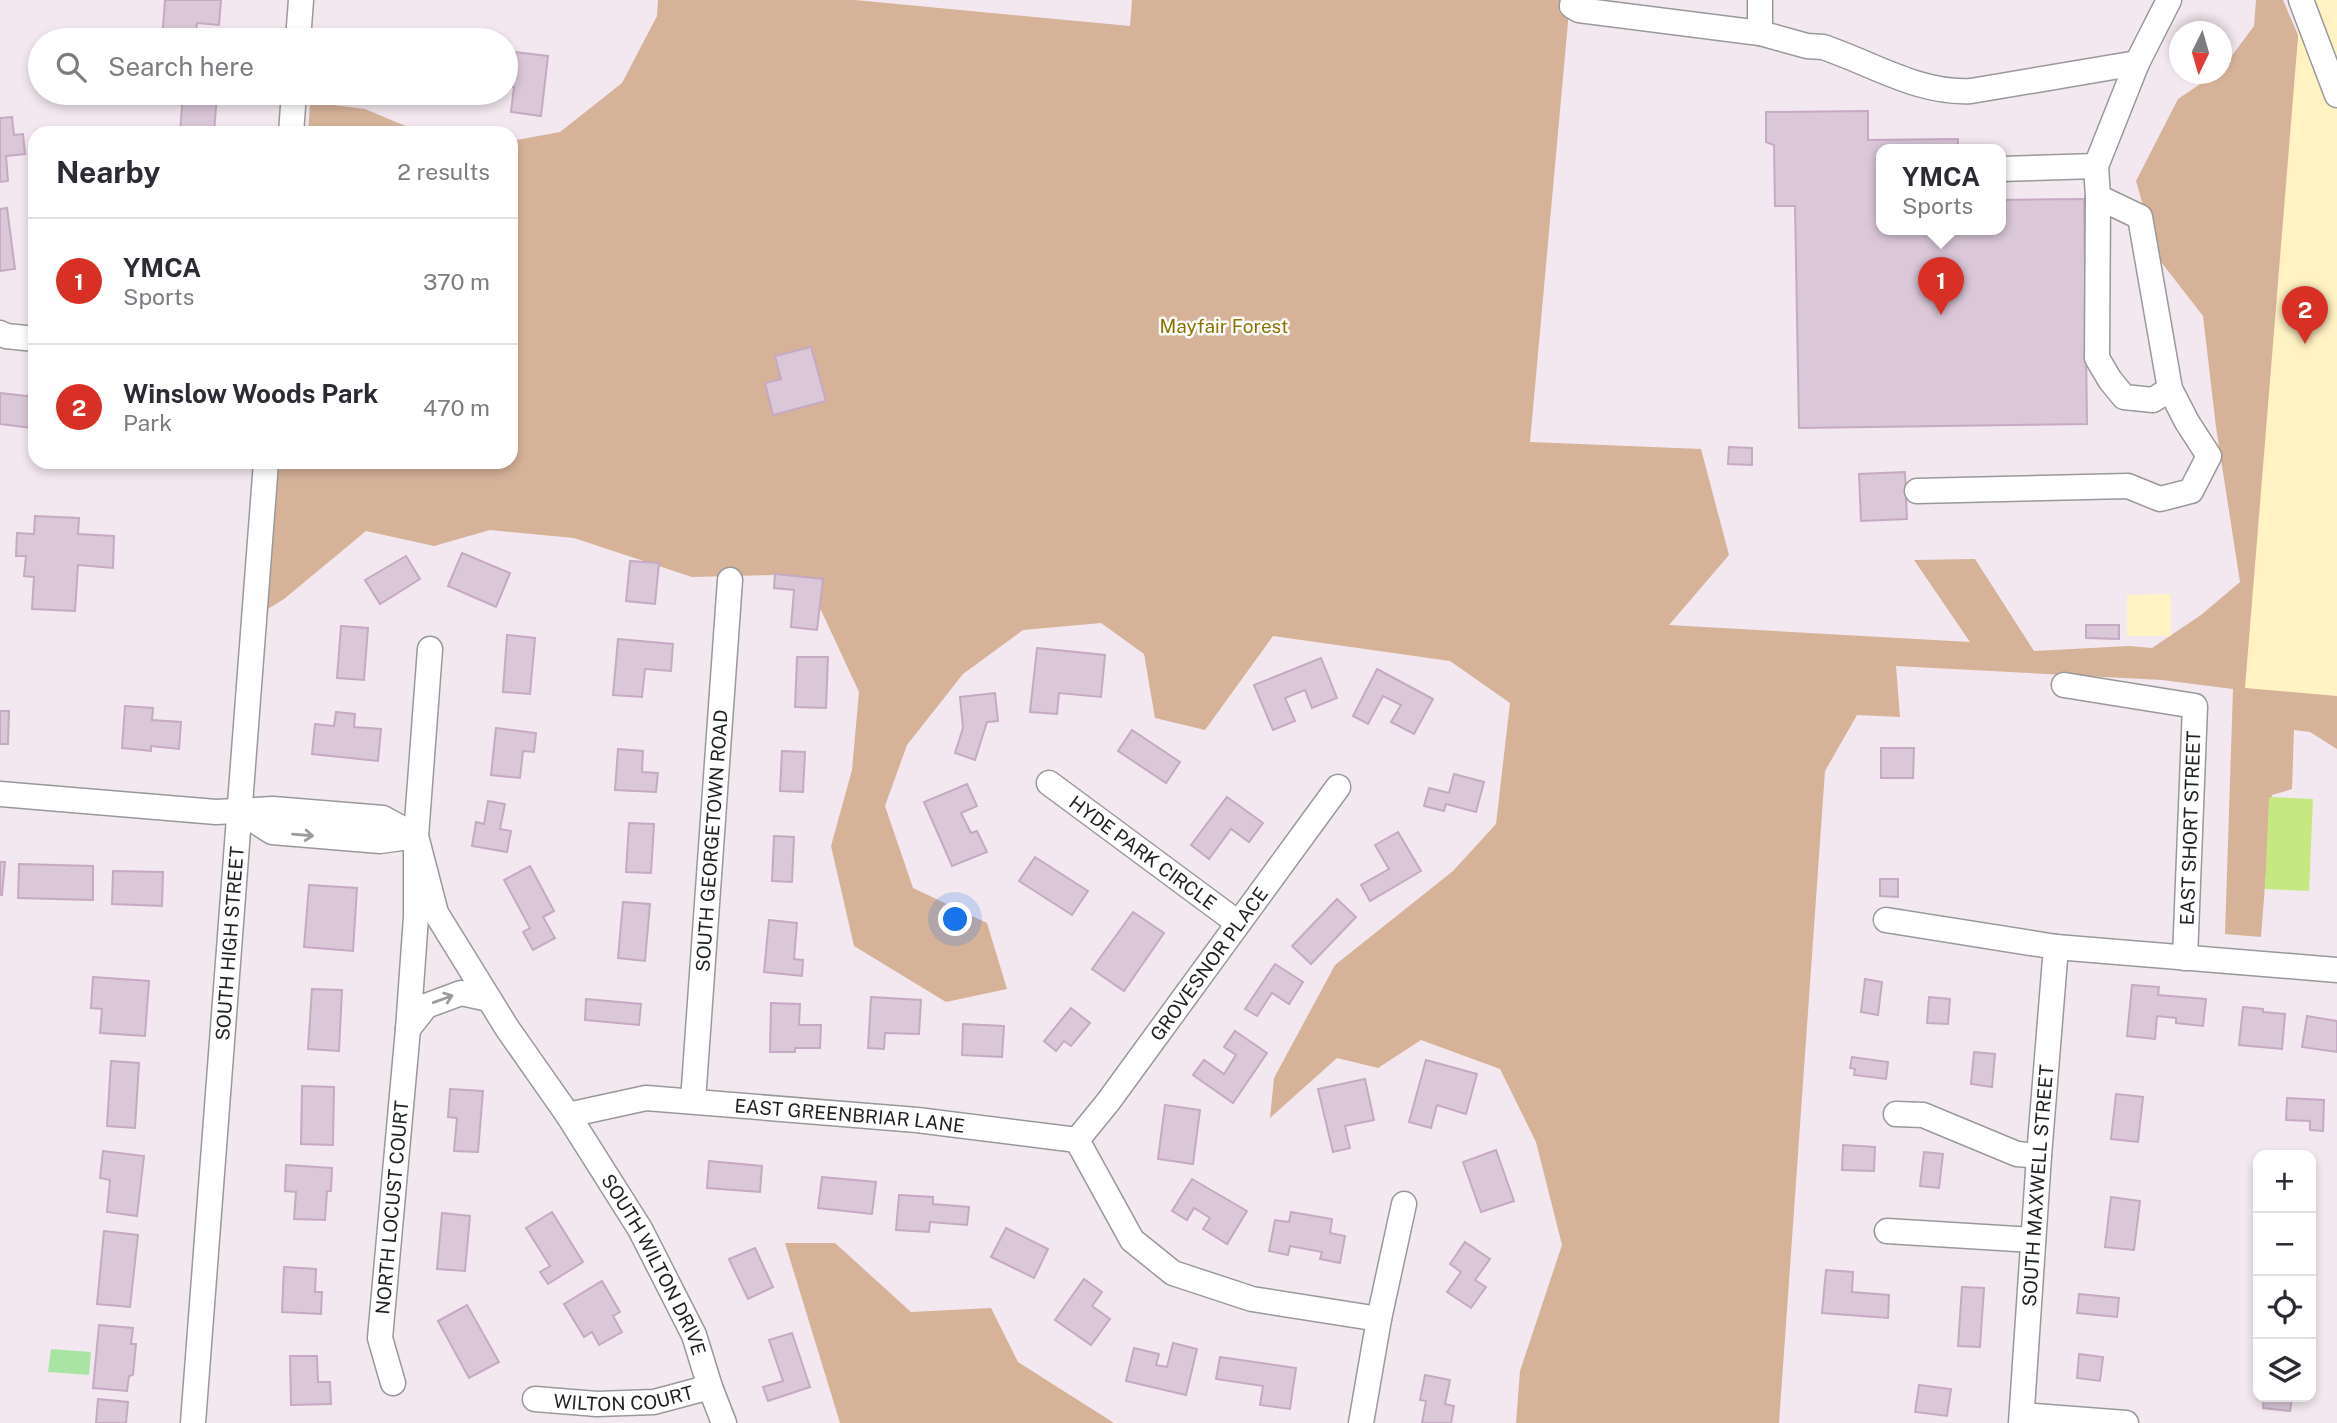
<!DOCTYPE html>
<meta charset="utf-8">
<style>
:root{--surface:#fff;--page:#f2f2f3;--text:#2b2b33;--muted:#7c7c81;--line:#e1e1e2;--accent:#d93025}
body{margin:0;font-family:"Public Sans",sans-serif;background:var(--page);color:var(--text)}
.controls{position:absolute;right:21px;bottom:21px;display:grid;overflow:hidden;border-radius:14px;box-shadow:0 4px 10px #0003}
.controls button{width:63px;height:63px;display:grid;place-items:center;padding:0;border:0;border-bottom:2px solid var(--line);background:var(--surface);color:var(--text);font:35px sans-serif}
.compass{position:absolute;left:2169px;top:21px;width:63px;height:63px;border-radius:50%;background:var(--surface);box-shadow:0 4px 10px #0003;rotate:185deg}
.you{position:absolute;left:956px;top:920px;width:24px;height:24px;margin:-18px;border:5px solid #fff;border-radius:50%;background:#1a73e8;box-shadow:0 0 0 10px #1a73e833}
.badge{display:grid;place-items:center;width:46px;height:46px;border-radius:50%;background:var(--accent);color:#fff;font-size:23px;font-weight:700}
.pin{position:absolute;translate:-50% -58px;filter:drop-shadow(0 2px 4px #0008)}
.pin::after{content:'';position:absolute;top:37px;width:24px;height:21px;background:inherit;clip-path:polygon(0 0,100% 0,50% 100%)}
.popup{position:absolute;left:1876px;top:144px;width:130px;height:91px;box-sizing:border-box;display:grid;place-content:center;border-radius:14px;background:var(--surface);filter:drop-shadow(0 2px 5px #0005);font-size:23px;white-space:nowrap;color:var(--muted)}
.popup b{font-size:26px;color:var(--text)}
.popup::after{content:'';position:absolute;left:50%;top:100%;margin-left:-14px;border:14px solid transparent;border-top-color:var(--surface)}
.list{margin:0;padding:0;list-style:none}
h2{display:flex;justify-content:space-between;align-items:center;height:91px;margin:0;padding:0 28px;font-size:30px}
h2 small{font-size:23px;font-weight:400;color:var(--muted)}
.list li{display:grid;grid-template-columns:46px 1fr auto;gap:21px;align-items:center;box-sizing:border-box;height:126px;padding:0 28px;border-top:2px solid var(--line)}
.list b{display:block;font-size:26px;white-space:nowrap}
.list p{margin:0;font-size:23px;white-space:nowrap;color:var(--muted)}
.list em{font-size:23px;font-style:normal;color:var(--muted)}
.icon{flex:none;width:38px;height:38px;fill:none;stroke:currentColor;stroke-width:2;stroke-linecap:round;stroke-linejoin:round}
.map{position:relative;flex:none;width:2337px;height:1423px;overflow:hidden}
.search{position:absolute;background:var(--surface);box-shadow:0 4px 10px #0003;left:28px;top:28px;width:490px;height:77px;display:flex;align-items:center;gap:18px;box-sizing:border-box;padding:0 24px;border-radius:38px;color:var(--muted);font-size:26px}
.panel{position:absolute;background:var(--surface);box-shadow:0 4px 10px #0003;left:28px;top:126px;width:490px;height:343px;border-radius:21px}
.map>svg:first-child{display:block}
.forest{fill:#d6b299}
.park{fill:#fff2c3}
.pitch{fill:#c6e880}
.water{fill:#a9e4a5}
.building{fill:#dac7d8;stroke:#c6a9c2;stroke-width:2}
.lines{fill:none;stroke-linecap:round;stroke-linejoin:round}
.minor-casing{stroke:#999;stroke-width:27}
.minor{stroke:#fff;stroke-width:24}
.oneway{stroke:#9c9c9c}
.labels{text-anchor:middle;stroke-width:5;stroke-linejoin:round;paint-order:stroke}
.park-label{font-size:19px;fill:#8f7101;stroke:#fff}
.street-label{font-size:19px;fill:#222;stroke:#fff}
</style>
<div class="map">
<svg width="2337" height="1423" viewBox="0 0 2337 1423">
<rect width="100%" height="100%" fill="#f3e8ef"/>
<g class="forest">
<polygon points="658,0 855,0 1130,26 1132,0 1570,0 1530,442 1701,449 1729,555 1669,625 1970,642 1914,560 1975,559 2034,651 2129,646 2152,648 2201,615 2240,582 2216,427 2203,316 2158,258 2136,181 2178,99 2215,74 2222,74 2222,69 2254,26 2256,0 2283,0 2337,126 2337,749 2310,732 2294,730 2292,789 2272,795 2261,937 2225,934 2233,689 2162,680 1896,666 1900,717 1857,715 1825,771 1779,1423 1516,1423 1520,1371 1562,1245 1536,1142 1500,1069 1421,1040 1378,1068 1337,1058 1270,1118 1274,1078 1335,965 1453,871 1496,824 1510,703 1450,661 1273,636 1205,730 1155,718 1144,654 1101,623 1023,630 963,674 907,745 885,806 913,888 987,923 1007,989 946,1002 854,946 831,846 852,770 859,692 820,608 774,575 692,577 574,538 490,530 434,546 366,531 284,599 263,612 278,462 511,462 511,141 560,132 622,83 657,16"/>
<polygon points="310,102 365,109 422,133 308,133"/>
<polygon points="785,1243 835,1243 911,1312 991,1308 1018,1362 1114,1423 840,1423"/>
</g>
<g class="park">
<polygon points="2301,0 2337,0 2337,696 2245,688"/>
<polygon points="2171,594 2171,636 2127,636 2127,595"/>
</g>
<polygon class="pitch" points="2269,797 2313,799 2309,891 2265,889"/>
<polygon class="water" points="51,1349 91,1352 89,1375 48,1372"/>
<g class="building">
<polygon points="165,0 221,0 219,25 197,23 195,40 162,40"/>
<polygon points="506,51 548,56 541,116 511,112 514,87 506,86"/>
<polygon points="183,93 217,94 214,133 180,133"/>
<polygon points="1868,111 1868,140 1958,139 1958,149 1882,149 1882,229 2000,229 2000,200 2084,199 2087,424 1799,428 1795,206 1775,206 1774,145 1766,142 1766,112"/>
<polygon points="12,117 14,135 23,134 25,154 6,156 8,181 0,182 0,118"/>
<polygon points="7,208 15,269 0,271 0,209"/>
<polygon points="811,347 826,401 773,415 765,383 781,379 775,356"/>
<polygon points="0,393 35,397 31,428 0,424"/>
<polygon points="1729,447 1752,448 1752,465 1728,464"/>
<polygon points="1905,472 1907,519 1861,521 1859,474"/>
<polygon points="35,516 79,518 78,534 114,536 113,568 78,565 75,611 32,609 34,577 24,576 26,556 16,556 17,533 34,534"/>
<polygon points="462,553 510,573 496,607 448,586"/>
<polygon points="406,556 420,579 380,604 365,580"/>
<polygon points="630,561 659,563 655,604 626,601"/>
<polygon points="775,574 823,579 817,630 791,627 794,590 774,588"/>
<polygon points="2086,625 2119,625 2119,639 2086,638"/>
<polygon points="341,626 368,628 364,680 337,678"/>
<polygon points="507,635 535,638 530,694 503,692"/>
<polygon points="618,639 673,644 671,671 645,669 642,697 613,695"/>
<polygon points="1037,648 1105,655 1101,697 1059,693 1057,714 1030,712"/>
<polygon points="797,657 828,657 826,708 795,707"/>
<polygon points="1321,658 1337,698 1312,708 1305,690 1285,698 1295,721 1273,730 1254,685"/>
<polygon points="1377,669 1433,699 1414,734 1391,722 1401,705 1383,696 1368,724 1353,716"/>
<polygon points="995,693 998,721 987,722 975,760 955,753 963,728 960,697"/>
<polygon points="125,706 153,708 152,720 181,722 179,749 151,746 151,751 122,748"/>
<polygon points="0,711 9,711 8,744 0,744"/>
<polygon points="336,712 355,714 354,727 381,729 378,761 312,754 315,724 334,726"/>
<polygon points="496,728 536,733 534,752 523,751 520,778 491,775"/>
<polygon points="1132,730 1180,762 1166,783 1118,751"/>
<polygon points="1881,748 1914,748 1913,778 1881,778"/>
<polygon points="618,749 643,751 642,772 658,773 656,792 615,790"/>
<polygon points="782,751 805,752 803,792 780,791"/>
<polygon points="1454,774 1484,782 1476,812 1446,804 1444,811 1424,806 1429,788 1449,793"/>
<polygon points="967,784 977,806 961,813 971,833 977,831 987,852 952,866 924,802"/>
<polygon points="1227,797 1263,823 1249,842 1231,829 1209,859 1191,845"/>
<polygon points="488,801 505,804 500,829 511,831 507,852 472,846 476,822 484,824"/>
<polygon points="629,823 654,824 651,873 626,872"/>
<polygon points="1398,832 1421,871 1370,901 1361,885 1389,869 1375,845"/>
<polygon points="774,836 794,837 792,882 772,881"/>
<polygon points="1035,857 1088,891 1072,915 1019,881"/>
<polygon points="0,862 5,862 2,895 0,895"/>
<polygon points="19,864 93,866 93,900 18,898"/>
<polygon points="530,866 554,911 543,917 555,938 533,950 523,932 530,928 504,880"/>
<polygon points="113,871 163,872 162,906 112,904"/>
<polygon points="1880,879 1898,879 1898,897 1880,896"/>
<polygon points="309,885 357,888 353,951 304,947"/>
<polygon points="1337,899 1356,917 1311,964 1292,946"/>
<polygon points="623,902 650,904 645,961 618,958"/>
<polygon points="1133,912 1164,933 1124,991 1092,969"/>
<polygon points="769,920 797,923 794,959 803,960 802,976 764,972"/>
<polygon points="1275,964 1303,982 1289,1004 1272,993 1257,1016 1245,1009"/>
<polygon points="93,977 149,981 145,1036 100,1033 102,1009 91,1008"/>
<polygon points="1865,979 1882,982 1878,1015 1861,1012"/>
<polygon points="2132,985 2159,987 2158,995 2206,999 2203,1026 2176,1023 2176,1018 2157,1016 2155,1039 2127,1036"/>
<polygon points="312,989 342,990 339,1051 308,1049"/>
<polygon points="871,997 921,1000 919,1034 885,1033 884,1049 868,1048"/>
<polygon points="1929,997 1950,999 1948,1024 1927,1023"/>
<polygon points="586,999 641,1004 639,1025 585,1020"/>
<polygon points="771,1003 800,1004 799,1025 821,1025 820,1048 795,1048 795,1052 770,1052"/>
<polygon points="2243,1007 2263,1009 2263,1012 2285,1014 2282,1049 2239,1045"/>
<polygon points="1071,1008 1090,1023 1071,1046 1064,1041 1056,1051 1044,1041"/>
<polygon points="2307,1016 2337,1021 2337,1052 2302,1047"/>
<polygon points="963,1024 1004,1026 1002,1057 962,1055"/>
<polygon points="1235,1031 1267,1053 1233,1103 1193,1075 1204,1060 1224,1074 1236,1055 1224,1047"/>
<polygon points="1974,1052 1995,1054 1992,1087 1971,1084"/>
<polygon points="1852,1057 1888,1062 1886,1079 1854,1075 1855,1069 1850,1068"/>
<polygon points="1426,1060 1477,1074 1466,1114 1437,1105 1431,1128 1409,1122"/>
<polygon points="111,1061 139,1063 135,1128 107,1126"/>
<polygon points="1365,1079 1374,1120 1345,1126 1350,1148 1333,1152 1318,1089"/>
<polygon points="302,1086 334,1087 333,1145 301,1144"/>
<polygon points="450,1089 483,1091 478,1152 454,1151 457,1118 448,1117"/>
<polygon points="2116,1094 2143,1097 2138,1142 2111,1139"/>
<polygon points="2287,1098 2324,1100 2323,1131 2310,1130 2310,1121 2286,1120"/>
<polygon points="1165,1105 1200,1110 1193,1164 1158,1159"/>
<polygon points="1843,1145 1875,1147 1874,1171 1842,1170"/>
<polygon points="1496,1150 1514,1201 1481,1212 1463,1162"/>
<polygon points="103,1151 144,1156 137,1216 107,1212 110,1180 100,1178"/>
<polygon points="1924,1152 1943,1154 1939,1188 1920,1186"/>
<polygon points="709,1161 762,1166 760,1192 707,1188"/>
<polygon points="286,1165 332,1168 331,1191 327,1191 325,1220 294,1219 296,1192 285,1191"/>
<polygon points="822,1177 876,1182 872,1214 818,1208"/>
<polygon points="1192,1179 1247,1211 1227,1244 1203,1229 1210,1218 1194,1208 1187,1220 1172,1211"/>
<polygon points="899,1195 933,1197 933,1204 969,1207 967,1225 930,1222 929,1232 896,1230"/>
<polygon points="2111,1197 2140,1201 2134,1250 2105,1247"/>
<polygon points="552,1212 583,1262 548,1284 540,1272 550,1266 526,1228"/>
<polygon points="1291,1212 1332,1219 1330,1233 1345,1236 1340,1263 1320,1259 1322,1252 1290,1246 1288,1255 1269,1251 1275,1220 1289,1222"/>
<polygon points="442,1213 470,1216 465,1271 437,1269"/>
<polygon points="1006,1228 1048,1249 1034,1278 991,1257"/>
<polygon points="104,1231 138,1235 130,1307 97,1304"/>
<polygon points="1465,1242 1490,1259 1475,1280 1486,1287 1471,1308 1447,1292 1461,1272 1450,1264"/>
<polygon points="755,1248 773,1287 748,1299 729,1259"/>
<polygon points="284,1267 316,1269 315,1292 322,1292 321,1314 282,1312"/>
<polygon points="1826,1270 1853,1272 1852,1292 1889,1295 1888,1318 1822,1313"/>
<polygon points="1084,1279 1102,1292 1092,1306 1110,1319 1091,1345 1055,1320"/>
<polygon points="602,1281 620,1312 613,1316 622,1332 599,1345 592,1332 584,1337 564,1304"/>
<polygon points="1962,1287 1984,1288 1980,1347 1958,1346"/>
<polygon points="2079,1294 2119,1298 2117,1317 2077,1313"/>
<polygon points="467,1305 499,1362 469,1378 438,1321"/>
<polygon points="99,1325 133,1328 131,1344 136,1344 133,1375 129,1376 127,1391 93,1388"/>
<polygon points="792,1333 810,1387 768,1401 763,1387 783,1381 769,1340"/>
<polygon points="1173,1343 1197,1349 1186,1395 1126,1381 1134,1348 1159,1354 1156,1365 1167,1367"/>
<polygon points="2079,1354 2103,1357 2100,1381 2077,1378"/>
<polygon points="290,1356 317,1356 318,1382 330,1382 331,1404 291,1405"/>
<polygon points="1220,1357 1296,1368 1290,1409 1260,1405 1263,1386 1216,1379"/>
<polygon points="1425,1375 1450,1380 1445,1404 1454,1406 1451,1423 1422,1423 1426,1401 1420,1400"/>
<polygon points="1919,1385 1951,1389 1947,1416 1915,1412"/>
<polygon points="2264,1397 2292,1397 2290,1411 2263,1408"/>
<polygon points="98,1399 128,1402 126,1423 96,1423"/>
</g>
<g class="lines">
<g class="minor-casing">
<g id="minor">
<polyline points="1573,0 1572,6 1579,10 1760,33"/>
<path d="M1760 0V33L1807 46 1823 47C1871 63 1919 94 1971 91L2137 63"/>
<polyline points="2301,0 2337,95"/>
<polyline points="298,40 301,0"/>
<polyline points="291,133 294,93"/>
<polyline points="2000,169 2096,166"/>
<polyline points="2098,197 2097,358 2110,380 2124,397 2153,400 2170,389"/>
<polyline points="0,333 6,336 35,339"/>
<polyline points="1917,491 2128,486 2160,499 2191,491 2209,456 2187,422 2170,389 2140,217 2098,197 2096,166 2137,63 2169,0"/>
<polyline points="2064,685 2195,706 2185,958"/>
<path id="s1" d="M1049 783 1238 923"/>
<path id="s2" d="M0 794 216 812 273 809 383 818 416 836 436 913 507 1028 568 1115 646 1098 917 1120 1077 1140"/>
<polyline points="241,812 272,832 380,841 416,836"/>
<polyline points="1886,920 2056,947 2337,970"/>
<polyline points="408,1029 426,1006 461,993 489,999"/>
<path id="s3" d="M693 1101 730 580"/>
<polyline points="1896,1114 1923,1115 2017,1154 2039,1156"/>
<path id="s4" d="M568 1115 640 1229 694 1335 710 1387 724 1423"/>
<path id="s5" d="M1077 1140 1108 1102 1338 787"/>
<polyline points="1077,1140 1132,1240 1173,1273 1252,1299 1379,1319"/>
<polyline points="1887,1231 2033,1240"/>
<path id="s6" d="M393 1383 380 1338 408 1029 416 917V836L430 649"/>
<path id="s7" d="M535 1399 597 1404 654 1402 710 1387"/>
<polyline points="2022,1415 2126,1423"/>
<path id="s8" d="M193 1423 266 462"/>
<polyline points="1361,1423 1379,1319 1404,1204"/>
<path id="s9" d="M2021 1423 2039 1156 2056 947"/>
</g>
</g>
<use href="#minor" class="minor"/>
</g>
<defs><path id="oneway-shaft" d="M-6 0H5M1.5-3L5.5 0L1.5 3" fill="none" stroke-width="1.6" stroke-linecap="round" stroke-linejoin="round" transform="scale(1.75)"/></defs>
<g class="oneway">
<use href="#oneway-shaft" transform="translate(303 835) rotate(5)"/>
<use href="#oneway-shaft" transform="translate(443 999) rotate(-20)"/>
</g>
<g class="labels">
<g class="park-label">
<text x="1224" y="333">Mayfair Forest</text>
</g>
<g class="street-label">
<text transform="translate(2190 828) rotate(-88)" y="7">EAST SHORT STREET</text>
<text dy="7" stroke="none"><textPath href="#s3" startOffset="261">SOUTH GEORGETOWN ROAD</textPath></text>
<text dy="7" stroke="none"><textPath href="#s1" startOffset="117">HYDE PARK CIRCLE</textPath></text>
<text dy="7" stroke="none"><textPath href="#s8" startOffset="481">SOUTH HIGH STREET</textPath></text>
<text dy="7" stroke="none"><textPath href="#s5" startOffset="220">GROVESNOR PLACE</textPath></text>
<text dy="7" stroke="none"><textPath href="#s2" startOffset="1027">EAST GREENBRIAR LANE</textPath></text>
<text dy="7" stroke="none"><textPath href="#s9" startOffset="238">SOUTH MAXWELL STREET</textPath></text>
<text dy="7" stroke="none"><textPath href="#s6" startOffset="178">NORTH LOCUST COURT</textPath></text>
<text dy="7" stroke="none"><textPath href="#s4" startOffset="173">SOUTH WILTON DRIVE</textPath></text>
<text dy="7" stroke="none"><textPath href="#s7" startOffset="89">WILTON COURT</textPath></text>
</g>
</g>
</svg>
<div class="controls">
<button>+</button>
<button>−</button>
<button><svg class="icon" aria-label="locate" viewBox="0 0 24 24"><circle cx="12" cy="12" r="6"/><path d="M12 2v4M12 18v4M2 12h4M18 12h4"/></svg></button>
<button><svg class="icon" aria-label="layers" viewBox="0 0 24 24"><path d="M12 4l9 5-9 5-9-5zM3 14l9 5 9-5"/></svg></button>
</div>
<svg class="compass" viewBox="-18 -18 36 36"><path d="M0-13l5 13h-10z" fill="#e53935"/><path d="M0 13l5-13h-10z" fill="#7c7c81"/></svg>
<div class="you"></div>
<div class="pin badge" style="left:1941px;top:315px">1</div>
<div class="popup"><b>YMCA</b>Sports</div>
<div class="pin badge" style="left:2305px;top:344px">2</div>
<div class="search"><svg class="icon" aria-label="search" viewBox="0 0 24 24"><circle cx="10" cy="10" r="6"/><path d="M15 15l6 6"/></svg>Search here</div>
<section class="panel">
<h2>Nearby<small>2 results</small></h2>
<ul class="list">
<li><span class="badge">1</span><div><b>YMCA</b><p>Sports</p></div><em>370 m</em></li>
<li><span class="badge">2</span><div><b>Winslow Woods Park</b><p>Park</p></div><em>470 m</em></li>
</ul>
</section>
</div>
